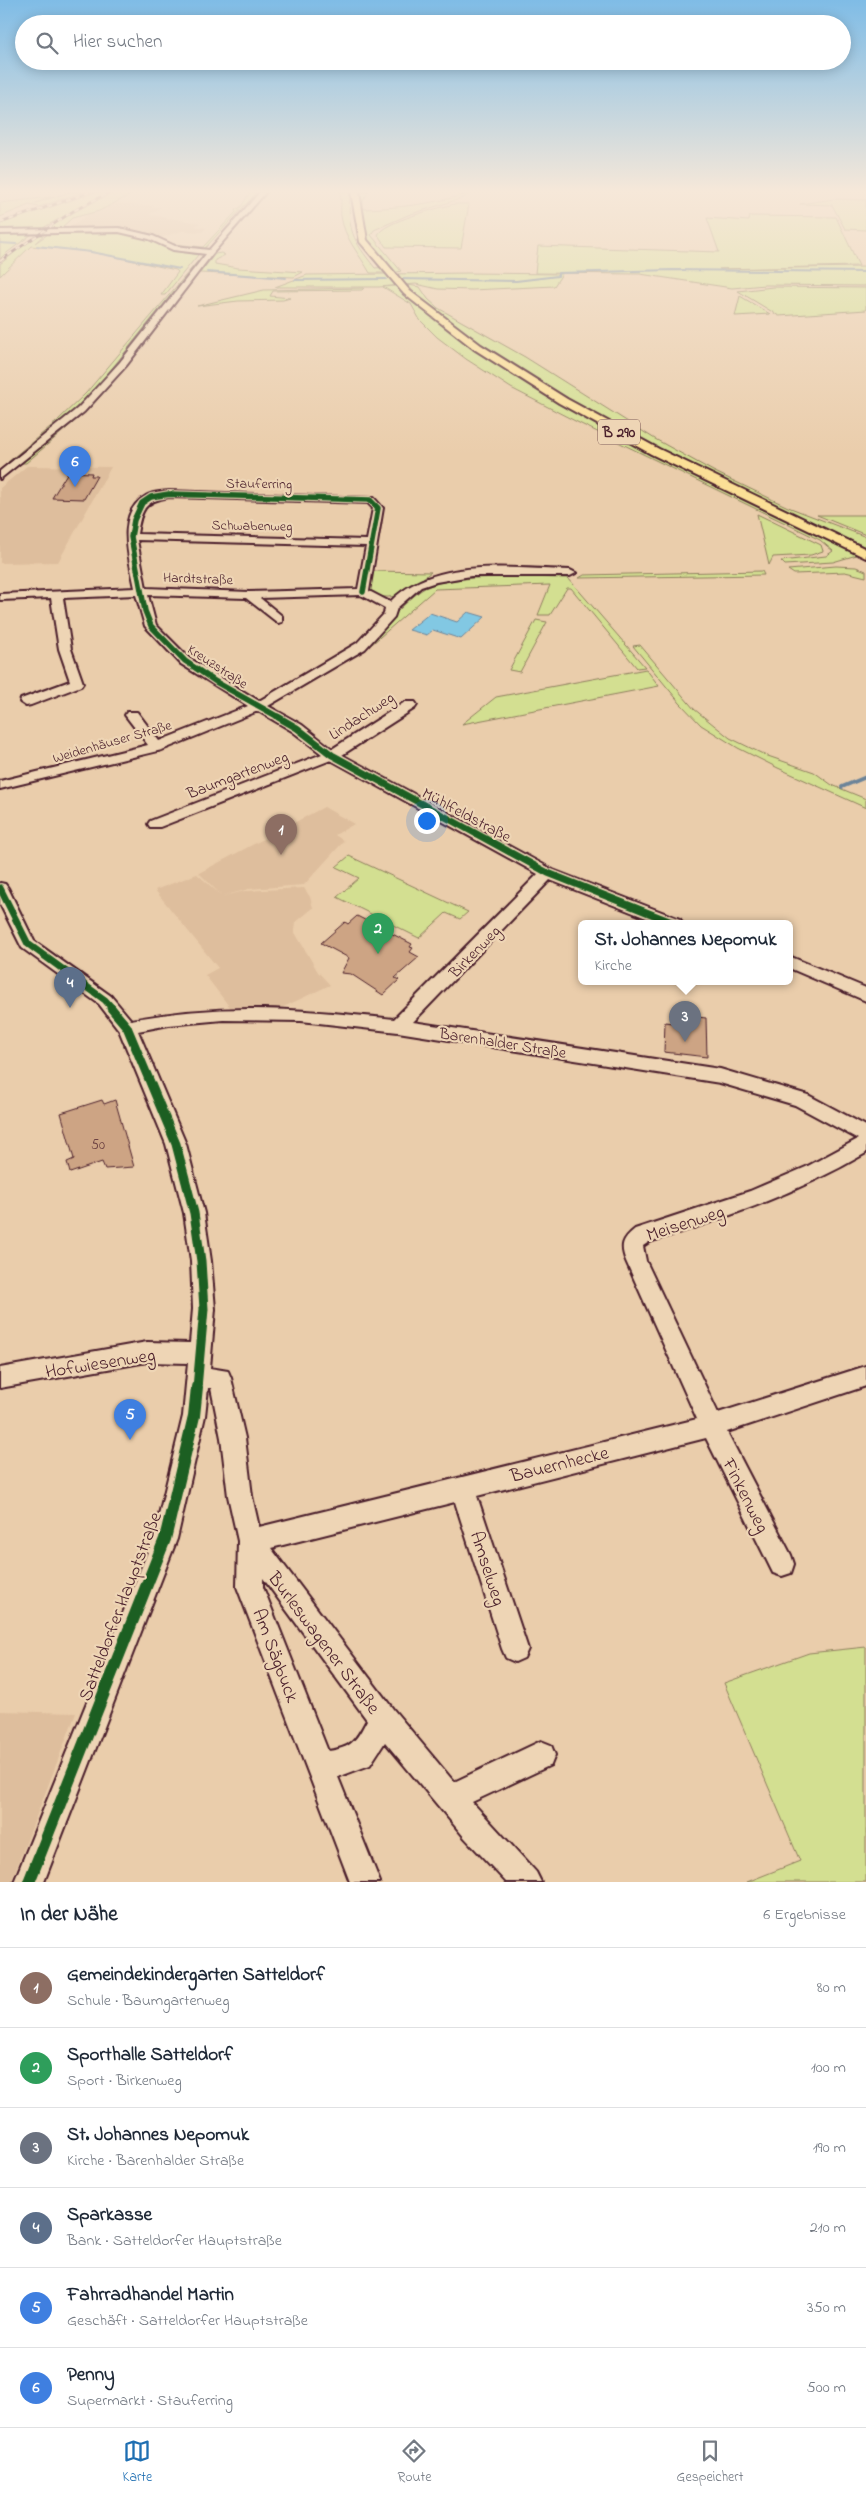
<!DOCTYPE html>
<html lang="de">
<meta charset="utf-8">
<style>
:root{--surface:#fff;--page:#f6f6f7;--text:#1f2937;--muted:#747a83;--line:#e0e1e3;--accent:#1f6fb2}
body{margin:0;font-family:"Indie Flower",sans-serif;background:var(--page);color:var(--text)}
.you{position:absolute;left:426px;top:820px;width:18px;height:18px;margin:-12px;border:4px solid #fff;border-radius:50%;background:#1a73e8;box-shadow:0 0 0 8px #1a73e833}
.badge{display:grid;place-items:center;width:32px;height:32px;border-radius:50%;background:var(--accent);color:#fff;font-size:16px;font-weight:700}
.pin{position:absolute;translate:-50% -41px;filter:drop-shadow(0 1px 2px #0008)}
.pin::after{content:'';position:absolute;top:26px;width:18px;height:15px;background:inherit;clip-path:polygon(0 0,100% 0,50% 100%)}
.popup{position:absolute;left:578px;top:920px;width:215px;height:65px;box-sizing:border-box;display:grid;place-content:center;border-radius:8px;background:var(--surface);filter:drop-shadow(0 1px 4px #0005);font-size:16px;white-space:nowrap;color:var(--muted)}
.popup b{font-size:19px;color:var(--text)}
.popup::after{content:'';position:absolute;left:50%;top:100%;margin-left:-10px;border:10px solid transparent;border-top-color:var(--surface)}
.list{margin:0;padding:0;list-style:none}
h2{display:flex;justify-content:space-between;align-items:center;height:65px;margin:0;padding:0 20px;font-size:21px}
h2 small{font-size:16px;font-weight:400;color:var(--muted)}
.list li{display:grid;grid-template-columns:32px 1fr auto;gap:15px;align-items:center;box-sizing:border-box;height:80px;padding:0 20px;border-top:1px solid var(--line)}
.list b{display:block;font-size:19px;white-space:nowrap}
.list p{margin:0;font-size:16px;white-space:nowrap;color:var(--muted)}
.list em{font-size:16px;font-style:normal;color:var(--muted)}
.icon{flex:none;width:28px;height:28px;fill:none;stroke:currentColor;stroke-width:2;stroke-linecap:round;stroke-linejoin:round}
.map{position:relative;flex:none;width:866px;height:1882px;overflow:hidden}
.search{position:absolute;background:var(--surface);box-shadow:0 2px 12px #0003;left:15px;right:15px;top:15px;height:55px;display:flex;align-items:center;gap:12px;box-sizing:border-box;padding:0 18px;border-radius:28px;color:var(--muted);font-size:19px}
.sheet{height:545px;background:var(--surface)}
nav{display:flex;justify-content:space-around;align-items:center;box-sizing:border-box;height:70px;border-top:1px solid var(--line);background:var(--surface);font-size:14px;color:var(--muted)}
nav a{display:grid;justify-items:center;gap:2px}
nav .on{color:var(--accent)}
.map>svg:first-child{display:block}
.built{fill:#debe9d}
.green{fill:#d3df91;stroke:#8e7f5e}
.water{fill:#82c8e3;stroke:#6c8499}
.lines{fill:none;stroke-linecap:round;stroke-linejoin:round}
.stream-far1{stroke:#6c8499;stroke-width:2}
.stream{stroke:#6c8499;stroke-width:4}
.building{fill:#cda484;stroke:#4a1f2b}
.minor-casing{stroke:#4a1f2b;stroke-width:4}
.major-casing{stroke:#4a1f2b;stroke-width:4}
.minor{fill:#eed5b5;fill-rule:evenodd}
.major{fill:#fbdf96;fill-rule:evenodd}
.rail-casing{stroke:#4a1f2b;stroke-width:2.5}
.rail{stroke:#eed5b5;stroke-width:2;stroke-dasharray:5;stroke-linecap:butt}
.cycleway-far4-casing{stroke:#eed5b5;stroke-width:6}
.cycleway-far3-casing{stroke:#eed5b5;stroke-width:8}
.cycleway-far2-casing{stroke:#eed5b5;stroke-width:10}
.cycleway-far1-casing{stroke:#eed5b5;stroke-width:12}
.cycleway-casing{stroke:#eed5b5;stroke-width:15}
.cycleway-far4{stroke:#1b5e20;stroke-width:4.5}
.cycleway-far3{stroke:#1b5e20;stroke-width:5.5}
.cycleway-far2{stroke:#1b5e20;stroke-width:7}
.cycleway-far1{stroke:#1b5e20;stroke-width:9}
.cycleway{stroke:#1b5e20;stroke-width:12}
.labels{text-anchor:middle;stroke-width:4.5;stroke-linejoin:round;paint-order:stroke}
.far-street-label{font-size:14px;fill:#4a1f2b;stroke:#eed5b5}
.number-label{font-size:14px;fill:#6b4041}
.shield{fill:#eed5b5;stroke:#7b5654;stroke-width:1}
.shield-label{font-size:15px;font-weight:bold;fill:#4a1f2b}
.street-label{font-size:16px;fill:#4a1f2b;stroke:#eed5b5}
.near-street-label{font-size:19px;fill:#4a1f2b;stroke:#eed5b5}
</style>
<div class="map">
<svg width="866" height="1882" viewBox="0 0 866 1882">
<rect width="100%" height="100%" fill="#eacdab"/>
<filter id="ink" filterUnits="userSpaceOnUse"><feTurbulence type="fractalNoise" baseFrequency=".02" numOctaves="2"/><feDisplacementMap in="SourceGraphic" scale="10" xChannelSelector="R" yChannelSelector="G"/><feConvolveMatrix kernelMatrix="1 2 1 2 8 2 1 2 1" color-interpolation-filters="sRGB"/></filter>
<g filter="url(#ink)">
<g class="built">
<polygon points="114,203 161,207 149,215 200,223 195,226 206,228 202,232 182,231 160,238 123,228 68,228 87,215"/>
<polygon points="27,466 111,467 58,562 0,563 0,488"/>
<polygon points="324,807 354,824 335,835 344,841 304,885 249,889 223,896 245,891 304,888 310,897 313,908 295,923 294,931 318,972 330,985 279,1009 232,1010 205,975 218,968 155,890 197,874 222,896 199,873"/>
<polygon points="0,1711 76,1713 11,1882 0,1882"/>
</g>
<g class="green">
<polygon points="70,192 83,192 39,207 29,205 0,217 0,203 51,197 33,204"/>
<polygon points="96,192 107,192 41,229 0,230 0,224"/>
<polygon points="114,192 136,192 99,211 72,218 61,228 46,229 78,210"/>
<path d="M250 192H257L205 248C177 251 156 236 130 230L152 234 173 244 203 247 236 212 235 210 241 207Z"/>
<path d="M340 192H350C347 230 352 239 375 268L388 267C369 245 353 222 360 192H368L363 201V209C398 208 430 204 464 195L468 192H475L463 198 408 215 374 230 371 235 401 271 394 273H370C360 255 344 238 341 216 340 208 342 202 340 192Z"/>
<polygon points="834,199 866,200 866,230 845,229 832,205 800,204"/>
<path d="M455 204H469L461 248 386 247 378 235C382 222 441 207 455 204Z"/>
<polygon points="750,216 836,217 859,266 719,269 866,267 866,286 765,285 732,288 640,274 535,273 538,246 719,252 707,218 749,221"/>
<polygon points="107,230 139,235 164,247 198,255 165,295 161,295 178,272 176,270 92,252 31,246 0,276 0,264 42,231 48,231 35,243 51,232"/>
<polygon points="36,231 4,255 0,259 0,232"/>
<polygon points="221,253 225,255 215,260 215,264 238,268 303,272 294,277 200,273 215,254"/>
<polygon points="202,256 105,377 72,412 11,464 8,462 56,422 86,393"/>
<polygon points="469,273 562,274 554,286 472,290 438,289 416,284 379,287 275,287 307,275"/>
<path d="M408 285 420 287 428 299 438 308 525 357 655 439 713 471 788 507 866 537V547C745 494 625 435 513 365 479 344 432 317 408 285Z"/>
<path d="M395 286C532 404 700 474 860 554L833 562 785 565 781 561 826 556 833 551 820 540 581 424 511 388 466 359 437 337 420 320 411 304 383 287Z"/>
<polygon points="773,287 866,288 866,310 779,316 738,291"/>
<polygon points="364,288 362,290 273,291 270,296 290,298 283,300 238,301 197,306 264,290"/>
<polygon points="740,296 770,314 735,316"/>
<polygon points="113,382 89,409 26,463 20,463"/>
<polygon points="757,514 821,545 823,551 811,555 773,557 769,565"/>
<polygon points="817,515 866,515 866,535"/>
<polygon points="836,566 856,567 866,571 866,577 845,572 794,574 788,570"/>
<path d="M372 571 431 572C409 588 397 605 370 593Z"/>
<polygon points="762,571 764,575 579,578 584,575"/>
<path d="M568 578 645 667 637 668 571 588H567L550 615H538L550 585 435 589 372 644 367 643C384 626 401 606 420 591 444 572 535 578 568 578Z"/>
<polygon points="536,620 547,622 520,672 509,670"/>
<polygon points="640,645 694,709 730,738 765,755 814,772 832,785 866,799 866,808 778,768 738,748 701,725 680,703 633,646"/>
<polygon points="646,669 659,686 462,724 496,697"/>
<polygon points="349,856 468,912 460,919 446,913 419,938 337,897 359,878 336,867"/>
<polygon points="866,1647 866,1882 747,1882 800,1861 724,1683 809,1653"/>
</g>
<polygon class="water" points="468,612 485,617 461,639 433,630 427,635 409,630 430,613 457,622"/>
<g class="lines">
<g class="stream-far1">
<polyline points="0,243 16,244"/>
<polyline points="37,246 91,252 180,269"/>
<polyline points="207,272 286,278"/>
<polyline points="558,273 672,270 866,272"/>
<polyline points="400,279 516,281 558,276 558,274"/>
<polyline points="295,280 386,279"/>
</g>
<polyline class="stream" points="842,787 866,777"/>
</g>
<g class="building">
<polygon points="68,472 92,473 91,476 97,476 84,499 52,498"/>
<polygon points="357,916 412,944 410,947 413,948 410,952 419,957 395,978 399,980 383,995 351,974 341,973 349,958 321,943 345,922 348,924"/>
<polygon points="689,1016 706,1018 707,1057 664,1052 665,1022 689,1025"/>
<polygon points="102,1100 104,1104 115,1100 134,1167 105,1169 102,1162 70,1173 67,1162 74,1159 61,1113"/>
</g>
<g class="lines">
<g class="minor-casing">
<g id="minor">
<polygon points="260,192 266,192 213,253 126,366 84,412 0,479 0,471 78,408 120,362 206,254 173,250 149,239 119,232 0,234 0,230 119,228 153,236 175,246 209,250"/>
<path d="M169 491 374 498 383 508 369 591 390 602C435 556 511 569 570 570L576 573 570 576H471L436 582 421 587 397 608 394 617 365 649 268 706 302 725 332 749 405 702H415L417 705 415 708 342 755 553 870 680 919 682 923H659L550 880 413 1022 720 1069 808 1095 866 1126V1153C798 1193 724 1219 649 1242L643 1246 646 1261 718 1413 866 1366V1386L727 1432 791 1555 794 1564 791 1573 782 1576 773 1573 706 1438 477 1496 528 1649 524 1658 515 1662 506 1658 502 1649 455 1502 271 1548 393 1709 454 1782 541 1741 551 1745 555 1755 551 1765 472 1802 536 1872 541 1882H506L465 1838 385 1742 370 1765 338 1777 380 1882H350L237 1587 238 1541 228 1496 221 1438 211 1388H208L205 1416 177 1539 44 1882H14L153 1539 183 1416 188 1363 147 1362 0 1388V1368L147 1342 190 1343 193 1309 191 1261 184 1213 166 1144 119 1030 99 1004 22 948 0 904V883L5 884 8 888 34 941 111 996 131 1020C225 1002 301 1009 394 1019L538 874 331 760 160 827H150L148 824 150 821 322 754 292 731 258 711 162 750 0 789V781L148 745 125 715 127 712H137L159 741 248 706 181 664 145 626 136 595 63 598 71 649 83 683 81 686 31 705 26 706 20 702 21 699 70 681 59 649 51 598 0 600V594L135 588C130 561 114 513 146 496 152 492 162 492 169 491ZM169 497 368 503 373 508 367 540 137 534C141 510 144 501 169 497ZM137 540 366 546 358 589 249 592 146 588ZM148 595 246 598 278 623 282 622V616L260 598 361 595 385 608 384 614 357 643 259 701 189 658 156 625ZM223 1020 301 1021 398 1032 720 1083 795 1105 858 1139 806 1167 750 1191 635 1229C622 1239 620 1246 626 1261L697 1419 259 1527 252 1496 245 1438 231 1378 228 1371 210 1368 215 1309 211 1261 204 1213 186 1144 138 1031 169 1025ZM263 1578 367 1720C356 1741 352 1748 328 1751L263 1587Z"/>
<polygon points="789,956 866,988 866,1001 789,968"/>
</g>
</g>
<g class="major-casing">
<polygon id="major" points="351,192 359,192 367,240 410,291 481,345 567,399 659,449 866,549 866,558 651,454 559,403 474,349 404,294 360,242"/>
</g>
<use href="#minor" class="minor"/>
<use href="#major" class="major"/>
<g class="rail-casing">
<g id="rail">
<polyline points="0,223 90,192"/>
<polyline points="0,261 73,211 110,192"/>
</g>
</g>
<use href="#rail" class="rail"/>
<g class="cycleway-far4-casing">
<polyline id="cycleway-far4" points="162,495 208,495"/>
</g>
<g class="cycleway-far3-casing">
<polyline id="cycleway-far3" points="280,718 216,682 185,661 151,626 145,611 131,537 134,520 142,503 151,497 169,494 370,500 378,508 363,592"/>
</g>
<g class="cycleway-far2-casing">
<g id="cycleway-far2">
<polyline points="278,717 297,728 332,755 548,873 674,923"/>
<polyline points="0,888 28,944 105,1000 113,1009"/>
</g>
</g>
<g class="cycleway-far1-casing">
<polyline id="cycleway-far1" points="111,1008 127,1027 176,1144 194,1213 201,1261 204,1309 197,1388"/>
</g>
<g class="cycleway-casing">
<polyline id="cycleway" points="29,1882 165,1539 194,1416 197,1387"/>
</g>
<use href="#cycleway-far4" class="cycleway-far4"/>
<use href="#cycleway-far3" class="cycleway-far3"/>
<use href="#cycleway-far2" class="cycleway-far2"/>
<use href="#cycleway-far1" class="cycleway-far1"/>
<use href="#cycleway" class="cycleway"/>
</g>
</g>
<linearGradient id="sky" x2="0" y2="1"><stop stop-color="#7fbce6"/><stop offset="0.42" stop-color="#f6e8d9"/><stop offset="1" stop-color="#f6e8d9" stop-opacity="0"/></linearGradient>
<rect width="866" height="455" fill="url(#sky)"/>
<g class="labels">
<g class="far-street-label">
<text transform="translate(259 483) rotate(1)" y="5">Stauferring</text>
<text transform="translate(252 525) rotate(1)" y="5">Schwabenweg</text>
<text transform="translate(198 578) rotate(2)" y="5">Hardtstraße</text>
<text transform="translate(218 666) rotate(33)" y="5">Kreuzstraße</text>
<text transform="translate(112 741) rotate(-16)" y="5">Weidenhäuser Straße</text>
</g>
<g class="number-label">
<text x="98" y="1149">50</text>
</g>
<rect class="shield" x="598" y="419.5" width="42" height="25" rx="4"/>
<g class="shield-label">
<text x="619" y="437">B 290</text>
</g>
<g class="street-label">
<text transform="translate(361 715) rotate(-33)" y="6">Lindachweg</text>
<text transform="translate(237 774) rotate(-21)" y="6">Baumgartenweg</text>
<text transform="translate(467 814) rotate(28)" y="6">Mühlfeldstraße</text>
<text transform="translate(474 951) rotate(-46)" y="6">Birkenweg</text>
<text transform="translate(503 1042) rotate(9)" y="6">Barenhalder Straße</text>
</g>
<g class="near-street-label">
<text transform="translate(685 1222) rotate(-18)" y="7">Meisenweg</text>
<text transform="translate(100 1362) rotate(-9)" y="7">Hofwiesenweg</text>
<text transform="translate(559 1463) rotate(-14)" y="7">Bauernhecke</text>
<text transform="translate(747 1495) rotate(63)" y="7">Finkenweg</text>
<text transform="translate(489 1568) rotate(72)" y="7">Amselweg</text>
<text transform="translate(119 1606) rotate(-69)" y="7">Satteldorfer Hauptstraße</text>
<text transform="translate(325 1642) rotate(53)" y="7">Burleswagener Straße</text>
<text transform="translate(277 1655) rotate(69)" y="7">Am Sägbuck</text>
</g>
</g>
</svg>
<div class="you"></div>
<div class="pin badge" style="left:281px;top:855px;background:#8d6e63">1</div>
<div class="pin badge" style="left:378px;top:954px;background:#2e9e5b">2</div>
<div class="pin badge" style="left:685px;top:1042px;background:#6b7280">3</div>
<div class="popup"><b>St. Johannes Nepomuk</b>Kirche</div>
<div class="pin badge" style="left:70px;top:1008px;background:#5c6f8a">4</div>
<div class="pin badge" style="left:130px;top:1440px;background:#3f7fe0">5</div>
<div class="pin badge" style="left:75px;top:487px;background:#3f7fe0">6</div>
<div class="search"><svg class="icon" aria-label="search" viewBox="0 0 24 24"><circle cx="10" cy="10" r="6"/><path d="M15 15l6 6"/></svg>Hier suchen</div>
</div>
<section class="sheet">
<h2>In der Nähe<small>6 Ergebnisse</small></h2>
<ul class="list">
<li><span class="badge" style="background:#8d6e63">1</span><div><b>Gemeindekindergarten Satteldorf</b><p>Schule · Baumgartenweg</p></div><em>80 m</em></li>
<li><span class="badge" style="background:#2e9e5b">2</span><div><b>Sporthalle Satteldorf</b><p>Sport · Birkenweg</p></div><em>100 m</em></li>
<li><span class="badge" style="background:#6b7280">3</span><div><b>St. Johannes Nepomuk</b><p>Kirche · Barenhalder Straße</p></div><em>190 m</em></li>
<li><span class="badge" style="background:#5c6f8a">4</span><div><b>Sparkasse</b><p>Bank · Satteldorfer Hauptstraße</p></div><em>210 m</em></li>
<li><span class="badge" style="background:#3f7fe0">5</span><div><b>Fahrradhandel Martin</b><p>Geschäft · Satteldorfer Hauptstraße</p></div><em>350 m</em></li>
<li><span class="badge" style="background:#3f7fe0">6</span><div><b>Penny</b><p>Supermarkt · Stauferring</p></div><em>500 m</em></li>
</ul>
</section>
<nav>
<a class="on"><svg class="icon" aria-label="map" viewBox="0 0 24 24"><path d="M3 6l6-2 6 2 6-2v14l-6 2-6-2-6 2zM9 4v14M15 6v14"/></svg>Karte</a>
<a><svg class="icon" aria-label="directions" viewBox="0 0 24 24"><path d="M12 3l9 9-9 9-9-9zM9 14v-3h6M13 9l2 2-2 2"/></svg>Route</a>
<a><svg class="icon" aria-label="saved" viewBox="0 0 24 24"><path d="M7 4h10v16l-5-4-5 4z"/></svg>Gespeichert</a>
</nav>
